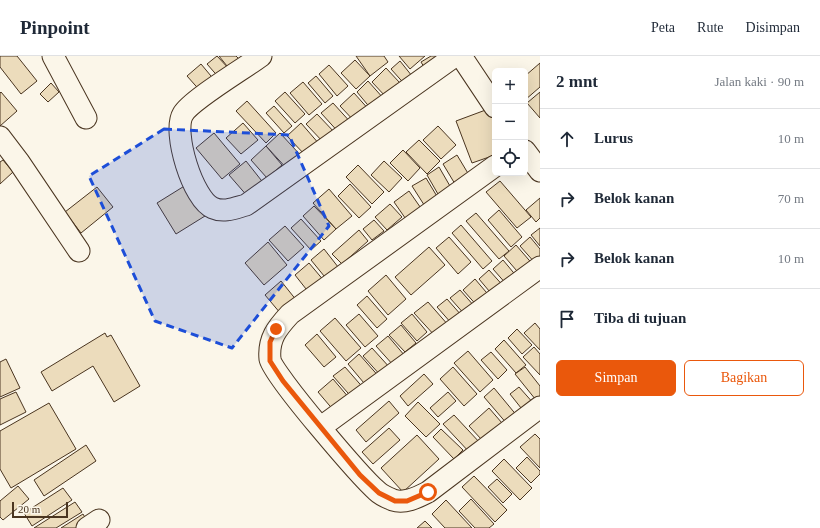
<!DOCTYPE html>
<html lang="id">
<meta charset="utf-8">
<style>
:root{--surface:#fff;--page:#f2f2f3;--text:#1f2937;--muted:#747a83;--line:#e0e1e3;--accent:#ea580c}
body{margin:0;font-family:Georgia,serif;background:var(--page);color:var(--text)}
.controls{position:absolute;right:12px;top:12px;display:grid;overflow:hidden;border-radius:6px;box-shadow:0 4px 16px #0002}
.controls button{width:36px;height:36px;display:grid;place-items:center;padding:0;border:0;border-bottom:1px solid var(--line);background:var(--surface);color:var(--text);font:20px sans-serif}
.scale{position:absolute;left:12px;bottom:10px;width:56px;box-sizing:border-box;padding-left:4px;border:2px solid #4a3520;border-top:0;font-size:11px;line-height:14px;white-space:nowrap;color:#4a3520;-webkit-text-stroke:3px #fbf6e9;paint-order:stroke}
.stop{position:absolute;width:12px;height:12px;margin:-9px;border:3px solid #ea580c;border-radius:50%;background:#fff}
.stop.end{background:#ea580c;border-color:#fff;box-shadow:0 1px 4px #0008}
.list{margin:0;padding:0;list-style:none}
h2{display:flex;justify-content:space-between;align-items:center;height:52px;margin:0;padding:0 16px;font-size:17px}
h2 small{font-size:13px;font-weight:400;color:var(--muted)}
.list li{display:grid;grid-template-columns:26px 1fr auto;gap:12px;align-items:center;box-sizing:border-box;height:60px;padding:0 16px;border-top:1px solid var(--line)}
.list b{display:block;font-size:15px;white-space:nowrap}
.list em{font-size:13px;font-style:normal;color:var(--muted)}
.actions{display:flex;gap:8px;padding:12px 16px}
.actions a{flex:1;padding:9px 0;border:1px solid var(--accent);border-radius:6px;text-align:center;font-size:14px;color:var(--accent)}
.actions .main{background:var(--accent);color:#fff}
.icon{flex:none;width:22px;height:22px;fill:none;stroke:currentColor;stroke-width:2;stroke-linecap:round;stroke-linejoin:round}
.map{position:relative;flex:none;width:540px;height:472px;overflow:hidden}
header{display:flex;align-items:center;gap:24px;box-sizing:border-box;height:56px;padding:0 20px;background:var(--surface);border-bottom:1px solid var(--line)}
header strong{font-size:19px}
nav{display:flex;gap:22px;margin-inline-start:auto;font-size:14px}
main{display:flex}
aside{flex:1;background:var(--surface)}
.map>svg:first-child{display:block}
.building{fill:#ecdcbc;stroke:#4a3520}
.lines{fill:none;stroke-linecap:round;stroke-linejoin:round}
.minor-casing{stroke:#4a3520;stroke-width:23}
.minor{stroke:#fbf6e9;stroke-width:21}
.route{stroke:#ea580c;stroke-width:5}
.marked{fill:#1d4ed8;fill-opacity:0.2;stroke:#1d4ed8;stroke-width:3;stroke-dasharray:8 5;stroke-linejoin:round}
</style>
<header>
<strong>Pinpoint</strong>
<nav><a>Peta</a><a>Rute</a><a>Disimpan</a></nav>
</header>
<main>
<div class="map">
<svg width="540" height="472" viewBox="0 0 540 472">
<rect width="100%" height="100%" fill="#fbf6e9"/>
<g class="building">
<polygon points="0,0 17,0 37,25 21,38 0,11"/>
<polygon points="217,0 231,15 221,24 207,8"/>
<polygon points="219,0 236,0 242,6 231,15"/>
<polygon points="356,0 384,0 388,6 370,20"/>
<polygon points="399,0 425,0 410,13"/>
<polygon points="431,0 446,0 427,16 421,6"/>
<polygon points="355,4 370,20 356,33 341,17"/>
<polygon points="400,5 416,25 408,32 391,13"/>
<polygon points="540,7 540,31 525,44 525,20"/>
<polygon points="201,8 216,26 203,38 187,20"/>
<polygon points="329,9 348,30 337,40 319,18"/>
<polygon points="386,12 400,27 386,41 372,26"/>
<polygon points="316,20 333,40 325,47 308,27"/>
<polygon points="368,25 384,43 372,54 357,36"/>
<polygon points="303,26 322,48 309,59 290,37"/>
<polygon points="51,27 59,36 48,46 40,38"/>
<polygon points="1,36 17,55 0,70 0,37"/>
<polygon points="285,36 305,58 295,67 275,45"/>
<polygon points="540,36 540,62 527,47"/>
<polygon points="354,37 371,56 357,68 340,50"/>
<polygon points="247,45 276,77 266,87 236,55"/>
<polygon points="333,47 353,69 342,80 321,57"/>
<polygon points="274,50 292,70 284,77 266,57"/>
<polygon points="491,52 495,64 495,99 472,107 456,65"/>
<polygon points="317,58 336,78 325,88 306,68"/>
<polygon points="243,67 258,84 241,98 226,82"/>
<polygon points="301,67 320,89 307,101 287,80"/>
<polygon points="438,70 456,89 441,103 423,84"/>
<polygon points="214,77 240,108 222,123 196,92"/>
<polygon points="280,77 304,103 290,116 266,90"/>
<polygon points="419,84 440,105 427,118 406,96"/>
<polygon points="266,90 282,109 267,122 251,104"/>
<polygon points="403,94 420,112 408,125 390,107"/>
<polygon points="457,99 472,124 458,133 443,108"/>
<polygon points="3,104 13,116 0,128 0,106"/>
<polygon points="246,105 265,129 249,142 229,119"/>
<polygon points="384,105 402,122 389,136 371,119"/>
<polygon points="358,109 384,136 372,148 346,121"/>
<polygon points="439,111 454,137 442,145 427,119"/>
<polygon points="426,122 441,147 428,155 412,130"/>
<polygon points="500,125 531,161 517,172 486,136"/>
<polygon points="350,128 371,151 359,162 338,140"/>
<polygon points="186,129 205,160 176,178 157,147"/>
<polygon points="97,131 113,151 81,177 65,156"/>
<polygon points="329,133 352,160 336,173 313,147"/>
<polygon points="409,135 425,158 410,169 394,146"/>
<polygon points="540,142 540,162 536,166 526,154"/>
<polygon points="390,148 402,161 387,174 375,161"/>
<polygon points="314,150 336,173 324,184 303,160"/>
<polygon points="499,154 522,181 511,191 488,164"/>
<polygon points="476,157 509,195 499,203 466,165"/>
<polygon points="301,163 321,185 311,194 291,172"/>
<polygon points="374,164 384,175 372,184 363,173"/>
<polygon points="461,169 492,205 483,213 452,177"/>
<polygon points="285,170 304,191 288,205 269,184"/>
<polygon points="540,172 540,190 531,179"/>
<polygon points="359,174 368,185 342,208 332,198"/>
<polygon points="449,181 471,206 458,218 436,192"/>
<polygon points="530,181 540,193 540,204 536,208 520,190"/>
<polygon points="268,186 287,209 264,229 245,207"/>
<polygon points="516,189 535,211 523,222 504,200"/>
<polygon points="429,191 445,209 411,239 395,221"/>
<polygon points="324,193 342,216 329,226 311,204"/>
<polygon points="503,204 518,222 508,230 493,213"/>
<polygon points="309,207 325,226 310,238 295,219"/>
<polygon points="489,214 506,233 495,242 479,223"/>
<polygon points="386,219 406,243 388,259 368,235"/>
<polygon points="475,223 492,243 480,253 463,234"/>
<polygon points="281,225 297,245 281,258 265,239"/>
<polygon points="460,234 475,251 466,260 450,242"/>
<polygon points="367,240 387,263 377,272 357,249"/>
<polygon points="447,243 462,260 452,268 437,251"/>
<polygon points="428,246 449,270 436,281 414,257"/>
<polygon points="359,258 378,280 365,291 346,269"/>
<polygon points="412,258 427,276 417,285 401,267"/>
<polygon points="335,262 361,292 346,305 320,275"/>
<polygon points="535,267 540,273 540,294 524,277"/>
<polygon points="401,269 416,287 405,296 389,279"/>
<polygon points="517,273 532,289 522,298 508,282"/>
<polygon points="105,277 107,281 111,279 140,330 114,346 93,310 52,335 41,316"/>
<polygon points="317,278 336,301 324,311 305,289"/>
<polygon points="388,280 405,300 394,310 376,290"/>
<polygon points="504,284 526,309 516,317 495,293"/>
<polygon points="534,291 540,298 540,319 523,301"/>
<polygon points="372,292 391,313 382,321 363,300"/>
<polygon points="468,295 493,324 480,336 454,307"/>
<polygon points="491,296 507,314 498,323 481,304"/>
<polygon points="359,298 381,323 369,333 348,308"/>
<polygon points="6,303 20,332 0,341 0,306"/>
<polygon points="345,311 366,335 355,345 333,320"/>
<polygon points="453,311 477,338 464,350 440,323"/>
<polygon points="525,311 540,330 540,349 515,318"/>
<polygon points="424,318 433,328 408,350 400,340"/>
<polygon points="333,323 350,343 335,356 318,336"/>
<polygon points="519,331 535,349 525,357 510,338"/>
<polygon points="494,332 518,361 508,369 484,341"/>
<polygon points="16,336 26,356 0,369 0,343"/>
<polygon points="448,336 456,345 438,361 430,352"/>
<polygon points="389,345 399,357 366,386 356,374"/>
<polygon points="418,346 440,368 426,381 405,360"/>
<polygon points="49,347 76,393 11,432 0,413 0,375"/>
<polygon points="489,352 502,367 482,384 469,370"/>
<polygon points="454,359 481,388 471,398 443,368"/>
<polygon points="389,372 400,384 373,408 362,396"/>
<polygon points="441,373 463,394 454,403 433,381"/>
<polygon points="535,378 540,383 540,412 520,391"/>
<polygon points="417,379 439,403 403,436 381,412"/>
<polygon points="86,389 96,405 44,440 34,424"/>
<polygon points="527,401 540,415 540,418 531,427 516,412"/>
<polygon points="504,403 532,432 520,444 492,415"/>
<polygon points="474,420 507,454 495,466 462,431"/>
<polygon points="497,423 512,438 503,447 488,431"/>
<polygon points="18,430 29,443 3,464 0,461 0,445"/>
<polygon points="63,432 72,444 32,470 24,457"/>
<polygon points="471,443 494,468 489,472 475,472 459,455"/>
<polygon points="446,444 472,472 445,472 432,458"/>
<polygon points="75,446 82,456 56,472 34,472"/>
<polygon points="83,458 90,470 87,472 61,472"/>
<polygon points="425,465 432,472 417,472"/>
</g>
<g class="lines">
<g class="minor-casing">
<g id="minor">
<polyline points="53,0 86,62"/>
<path d="M261 0C245 12 191 44 183 58 172 76 193 144 213 152 224 157 235 152 246 149L455 0"/>
<polyline points="461,0 495,51"/>
<polyline points="0,81 19,106 79,195"/>
<polyline points="525,95 540,115"/>
<path d="M495 110 290 258C277 272 268 283 270 303 272 318 361 421 377 435 381 439 388 442 393 444 405 448 418 441 428 436L540 351"/>
<polyline points="321,371 540,211"/>
<polyline points="87,472 99,464"/>
</g>
</g>
<use href="#minor" class="minor"/>
</g>
<g class="lines">
<polyline class="route" points="276,273 270,286 270,305 283,325 360,419 379,437 395,445 407,445 428,436"/>
</g>
<path class="marked" d="M164 73 289 79 329 170 232 292 155 265 89 120Z"/>
</svg>
<div class="controls">
<button>+</button>
<button>−</button>
<button><svg class="icon" aria-label="locate" viewBox="0 0 24 24"><circle cx="12" cy="12" r="6"/><path d="M12 2v4M12 18v4M2 12h4M18 12h4"/></svg></button>
</div>
<div class="scale">20 m</div>
<div class="stop" style="left:428px;top:436px"></div>
<div class="stop end" style="left:276px;top:273px"></div>
</div>
<aside>
<h2>2 mnt<small>Jalan kaki · 90 m</small></h2>
<ul class="list">
<li><svg class="icon" aria-label="ahead" viewBox="0 0 24 24"><path d="M12 20V5M6 11l6-6 6 6"/></svg><div><b>Lurus</b></div><em>10 m</em></li>
<li><svg class="icon" aria-label="right" viewBox="0 0 24 24"><path d="M7 20v-9h11M14 6l5 5-5 5"/></svg><div><b>Belok kanan</b></div><em>70 m</em></li>
<li><svg class="icon" aria-label="right" viewBox="0 0 24 24"><path d="M7 20v-9h11M14 6l5 5-5 5"/></svg><div><b>Belok kanan</b></div><em>10 m</em></li>
<li><svg class="icon" aria-label="arrive" viewBox="0 0 24 24"><path d="M6 21V4h12l-3 4 3 4H6"/></svg><div><b>Tiba di tujuan</b></div></li>
</ul>
<div class="actions"><a class="main">Simpan</a><a>Bagikan</a></div>
</aside>
</main>
